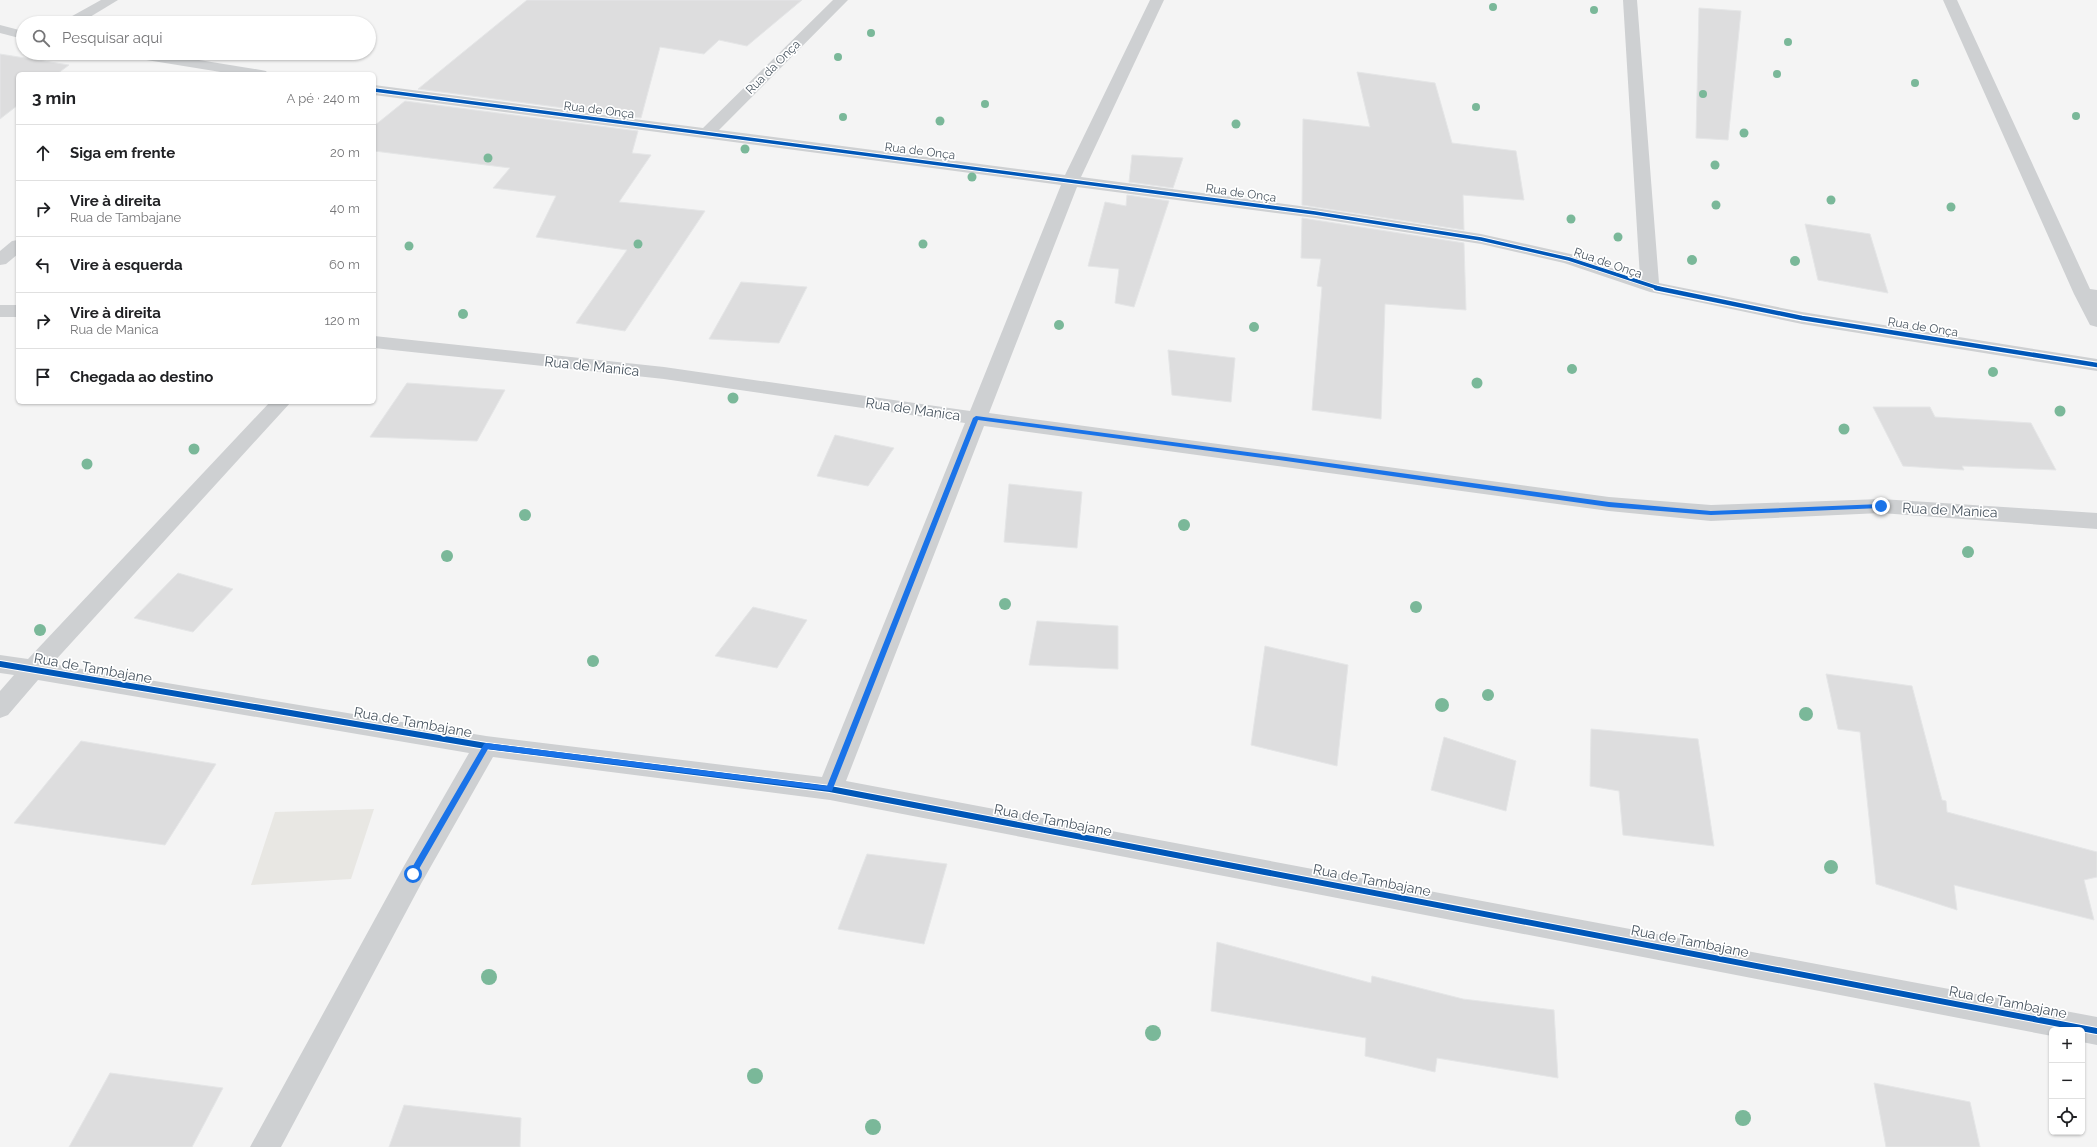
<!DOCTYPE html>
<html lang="pt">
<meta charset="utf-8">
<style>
:root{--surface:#fff;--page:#f6f6f6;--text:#202124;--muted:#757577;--line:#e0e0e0}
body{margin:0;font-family:Raleway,sans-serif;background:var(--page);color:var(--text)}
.controls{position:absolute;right:12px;bottom:12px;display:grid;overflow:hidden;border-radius:6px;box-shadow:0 1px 3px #0004}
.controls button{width:36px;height:36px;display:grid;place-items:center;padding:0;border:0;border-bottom:1px solid var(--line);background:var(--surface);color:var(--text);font:20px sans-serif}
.stop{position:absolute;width:12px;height:12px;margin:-9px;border:3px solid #1a73e8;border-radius:50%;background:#fff}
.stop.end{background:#1a73e8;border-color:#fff;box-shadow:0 1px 4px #0008}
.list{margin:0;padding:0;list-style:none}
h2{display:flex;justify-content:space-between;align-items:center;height:52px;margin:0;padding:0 16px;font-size:17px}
h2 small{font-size:13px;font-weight:400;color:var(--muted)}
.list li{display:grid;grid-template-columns:26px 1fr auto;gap:12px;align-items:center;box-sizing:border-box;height:56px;padding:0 16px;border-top:1px solid var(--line)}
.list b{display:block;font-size:15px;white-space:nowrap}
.list p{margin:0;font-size:13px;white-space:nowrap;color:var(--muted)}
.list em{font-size:13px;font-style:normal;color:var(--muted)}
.icon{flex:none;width:22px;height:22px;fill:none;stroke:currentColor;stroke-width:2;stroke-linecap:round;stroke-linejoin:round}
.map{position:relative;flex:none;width:2097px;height:1147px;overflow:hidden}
.search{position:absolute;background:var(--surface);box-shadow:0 1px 3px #0004;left:16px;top:16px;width:360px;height:44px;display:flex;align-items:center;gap:10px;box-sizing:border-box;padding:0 14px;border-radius:22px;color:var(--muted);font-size:15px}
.panel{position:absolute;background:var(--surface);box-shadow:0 1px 3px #0004;left:16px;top:72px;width:360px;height:332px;border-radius:6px}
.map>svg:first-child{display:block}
.commercial{fill:#e8e7e3}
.building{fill:#ddddde;stroke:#e5e6e7}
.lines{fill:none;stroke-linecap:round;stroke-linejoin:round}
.street{fill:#ced0d2;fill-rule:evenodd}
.cycleway-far2-casing{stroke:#fff;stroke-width:5.5}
.cycleway-far1-casing{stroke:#fff;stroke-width:7}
.cycleway-casing{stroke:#fff;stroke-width:8}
.cycleway-far2{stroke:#0057b8;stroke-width:3.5}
.cycleway-far1{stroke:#0057b8;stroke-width:4.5}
.cycleway{stroke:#0057b8;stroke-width:6}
.tree{fill:#7ab899}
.route{fill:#1a73e8}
.labels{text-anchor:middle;stroke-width:3.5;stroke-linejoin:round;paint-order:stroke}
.far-street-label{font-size:12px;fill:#4a5661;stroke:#fff}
.street-label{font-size:14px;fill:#4a5661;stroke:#fff}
</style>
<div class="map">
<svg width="2097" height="1147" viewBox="0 0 2097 1147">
<rect width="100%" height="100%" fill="#f4f4f4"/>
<polygon class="commercial" points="374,809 351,879 251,885 275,812"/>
<g class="building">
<polygon points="527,0 802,0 747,46 719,40 704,54 660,47 641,118 418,89"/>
<polygon points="1699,8 1741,11 1728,140 1696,138"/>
<polygon points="0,54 69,65 57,74 18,74 18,105 0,119"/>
<polygon points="1357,72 1435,83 1452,143 1516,151 1524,200 1463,195 1464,230 1302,205 1303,119 1370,127"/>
<polygon points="405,101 638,131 632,153 651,155 619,202 705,211 625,331 576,323 627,250 536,237 556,196 493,188 510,168 374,151 374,126"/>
<polygon points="1132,155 1183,158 1173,188 1129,182"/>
<polygon points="1127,195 1169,201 1134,307 1115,303 1119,269 1088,266 1105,202 1126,206"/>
<polygon points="1302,218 1464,243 1466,310 1385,304 1381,419 1312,410 1322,287 1317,286 1321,259 1301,258"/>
<polygon points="1805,224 1870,234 1888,293 1818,280"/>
<polygon points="741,282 807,287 779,343 709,339"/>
<polygon points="1168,350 1235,358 1231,402 1172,395"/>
<polygon points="407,383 505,390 477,441 370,437"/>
<polygon points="1873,407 1930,407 1935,417 2031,423 2056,470 1962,466 1964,470 1903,466"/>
<polygon points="835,435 894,448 868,486 817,476"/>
<polygon points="1009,484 1082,492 1077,548 1004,542"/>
<polygon points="178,573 233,589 193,632 134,618"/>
<polygon points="753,607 807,620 777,668 715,656"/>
<polygon points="1037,621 1118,626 1118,669 1029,665"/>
<polygon points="1265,646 1348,665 1337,766 1251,745"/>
<polygon points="1826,674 1912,686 1942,800 1946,801 1947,812 2097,852 2097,877 2084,880 2094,920 1954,885 1957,910 1876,884 1860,732 1838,729"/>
<polygon points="1591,729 1698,739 1714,846 1623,835 1619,791 1590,786"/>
<polygon points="1444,737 1516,761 1506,811 1431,790"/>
<polygon points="81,741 216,764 165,845 14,823"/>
<polygon points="867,854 947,864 924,944 838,929"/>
<polygon points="1217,942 1371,983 1372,976 1463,999 1554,1010 1558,1078 1437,1058 1435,1072 1365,1056 1366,1038 1211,1011"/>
<polygon points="110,1073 223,1088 192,1147 69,1147"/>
<polygon points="1874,1083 1970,1102 1980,1147 1886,1147"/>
<polygon points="404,1105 521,1118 520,1147 389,1147"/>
</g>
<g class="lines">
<g class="street">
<polygon points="101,0 118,0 80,23 63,23 65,20"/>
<polygon points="833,0 848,0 719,130 1065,175 1150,0 1164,0 1081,177 1315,208 1481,234 1575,255 1640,278 1623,0 1637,0 1659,283 1802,312 2097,359 2097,371 1802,324 1650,292 1564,263 1481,244 1315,218 1077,187 989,413 1609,497 1711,505 1881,499 2097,513 2097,529 1881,513 1711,521 1609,511 984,426 846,781 2097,1017 2097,1045 2082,1042 2082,1030 2052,1030 2052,1036 830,800 493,757 422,882 281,1147 250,1147 404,866 469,753 38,680 8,715 0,718 0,691 14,675 0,673 0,655 28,659 270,402 291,402 52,664 486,736 822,777 965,423 664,379 374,348 374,336 664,367 970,411 1061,185 374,95 374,85 703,128"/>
<polygon points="1943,0 1957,0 2090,289 2097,290 2097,327 2090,325 2074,294"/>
<polygon points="0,25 23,31 23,39 0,33"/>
<polygon points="121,53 156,53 261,70 266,71 268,74 233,74 128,57 123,56"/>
<polygon points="18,240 18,254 6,264 0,265 0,251 12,241"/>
<rect x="0" y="305" width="18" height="12"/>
</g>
<g class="cycleway-far2-casing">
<polyline id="cycleway-far2" points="374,90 1315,213 1481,239 1569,259 1661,289"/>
</g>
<g class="cycleway-far1-casing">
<polyline id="cycleway-far1" points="1656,288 1802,318 2097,365"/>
</g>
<g class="cycleway-casing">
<polyline id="cycleway" points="0,664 486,746 830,789 2097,1031"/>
</g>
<use href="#cycleway-far2" class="cycleway-far2"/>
<use href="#cycleway-far1" class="cycleway-far1"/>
<use href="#cycleway" class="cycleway"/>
</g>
<g class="tree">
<circle cx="1493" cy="7" r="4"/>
<circle cx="1594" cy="10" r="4"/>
<circle cx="871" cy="33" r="4"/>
<circle cx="1788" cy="42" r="4"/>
<circle cx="838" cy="57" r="4"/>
<circle cx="1777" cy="74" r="4"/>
<circle cx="1915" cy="83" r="4"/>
<circle cx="1703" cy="94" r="4"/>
<circle cx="985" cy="104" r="4"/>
<circle cx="1476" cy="107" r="4"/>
<circle cx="2076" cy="116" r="4"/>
<circle cx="843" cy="117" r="4"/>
<circle cx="940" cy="121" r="4.5"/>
<circle cx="1236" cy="124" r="4.5"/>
<circle cx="1744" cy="133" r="4.5"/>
<circle cx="745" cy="149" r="4.5"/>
<circle cx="488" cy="158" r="4.5"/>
<circle cx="1715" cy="165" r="4.5"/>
<circle cx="972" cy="177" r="4.5"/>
<circle cx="1831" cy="200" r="4.5"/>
<circle cx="1716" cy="205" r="4.5"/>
<circle cx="1951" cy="207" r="4.5"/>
<circle cx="1571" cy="219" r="4.5"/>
<circle cx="1618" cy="237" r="4.5"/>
<circle cx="638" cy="244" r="4.5"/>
<circle cx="923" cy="244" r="4.5"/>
<circle cx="409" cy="246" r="4.5"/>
<circle cx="1692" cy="260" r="5"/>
<circle cx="1795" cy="261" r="5"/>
<circle cx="463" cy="314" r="5"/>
<circle cx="1059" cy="325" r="5"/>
<circle cx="1254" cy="327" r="5"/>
<circle cx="1572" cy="369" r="5"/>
<circle cx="1993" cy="372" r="5"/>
<circle cx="1477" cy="383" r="5.5"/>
<circle cx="733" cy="398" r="5.5"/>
<circle cx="2060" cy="411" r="5.5"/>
<circle cx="1844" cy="429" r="5.5"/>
<circle cx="194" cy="449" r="5.5"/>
<circle cx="87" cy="464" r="5.5"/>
<circle cx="525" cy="515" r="6"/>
<circle cx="1184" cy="525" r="6"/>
<circle cx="1968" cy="552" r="6"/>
<circle cx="447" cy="556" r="6"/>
<circle cx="1005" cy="604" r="6"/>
<circle cx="1416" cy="607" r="6"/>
<circle cx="40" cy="630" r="6"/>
<circle cx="593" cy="661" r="6"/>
<circle cx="1488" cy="695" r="6"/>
<circle cx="1442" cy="705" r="7"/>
<circle cx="1806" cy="714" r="7"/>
<circle cx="1831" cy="867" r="7"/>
<circle cx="489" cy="977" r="8"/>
<circle cx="1153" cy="1033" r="8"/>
<circle cx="755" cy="1076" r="8"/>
<circle cx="1743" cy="1118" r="8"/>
<circle cx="873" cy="1127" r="8"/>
</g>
<polygon class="route" points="976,416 1286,457 1609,502 1711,511 1881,504 1884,506 1881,508 1711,515 1609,507 1286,461 978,420 832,791 488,749 415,876 410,876 410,871 484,744 486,743 827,786 973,418"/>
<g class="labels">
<g class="far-street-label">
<text transform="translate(773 67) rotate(-45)" y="4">Rua da Onça</text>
<text transform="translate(599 110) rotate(7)" y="4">Rua de Onça</text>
<text transform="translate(920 151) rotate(7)" y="4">Rua de Onça</text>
<text transform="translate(1241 193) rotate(8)" y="4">Rua de Onça</text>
<text transform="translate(1608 263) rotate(19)" y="4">Rua de Onça</text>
<text transform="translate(1923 327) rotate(9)" y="4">Rua de Onça</text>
</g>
<g class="street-label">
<text transform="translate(592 366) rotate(6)" y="5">Rua de Manica</text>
<text transform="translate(913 409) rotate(8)" y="5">Rua de Manica</text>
<text transform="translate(1950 510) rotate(3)" y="5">Rua de Manica</text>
<text transform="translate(93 668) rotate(10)" y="5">Rua de Tambajane</text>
<text transform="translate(413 722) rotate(10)" y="5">Rua de Tambajane</text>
<text transform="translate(1053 820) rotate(11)" y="5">Rua de Tambajane</text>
<text transform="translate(1372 880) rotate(11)" y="5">Rua de Tambajane</text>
<text transform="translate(1690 941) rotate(11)" y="5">Rua de Tambajane</text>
<text transform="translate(2008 1002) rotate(11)" y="5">Rua de Tambajane</text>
</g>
</g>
</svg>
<div class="controls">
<button>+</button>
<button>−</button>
<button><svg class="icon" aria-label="locate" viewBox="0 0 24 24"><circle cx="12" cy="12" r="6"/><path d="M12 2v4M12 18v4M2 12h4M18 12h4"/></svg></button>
</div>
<div class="stop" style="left:413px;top:874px"></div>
<div class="stop end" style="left:1881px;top:506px"></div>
<div class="search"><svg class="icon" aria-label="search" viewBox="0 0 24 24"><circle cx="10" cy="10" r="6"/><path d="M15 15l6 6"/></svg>Pesquisar aqui</div>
<section class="panel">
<h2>3 min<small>A pé · 240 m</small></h2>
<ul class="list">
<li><svg class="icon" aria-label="ahead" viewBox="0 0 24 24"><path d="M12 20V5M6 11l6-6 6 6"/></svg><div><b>Siga em frente</b></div><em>20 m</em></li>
<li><svg class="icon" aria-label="right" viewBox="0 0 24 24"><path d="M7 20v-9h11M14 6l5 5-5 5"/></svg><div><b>Vire à direita</b><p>Rua de Tambajane</p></div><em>40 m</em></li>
<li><svg class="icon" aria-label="left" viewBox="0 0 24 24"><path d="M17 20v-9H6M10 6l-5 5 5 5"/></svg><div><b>Vire à esquerda</b></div><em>60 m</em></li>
<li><svg class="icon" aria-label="right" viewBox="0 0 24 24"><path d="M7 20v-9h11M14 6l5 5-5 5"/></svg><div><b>Vire à direita</b><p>Rua de Manica</p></div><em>120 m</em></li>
<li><svg class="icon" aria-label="arrive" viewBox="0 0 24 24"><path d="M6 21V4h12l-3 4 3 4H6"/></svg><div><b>Chegada ao destino</b></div></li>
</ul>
</section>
</div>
